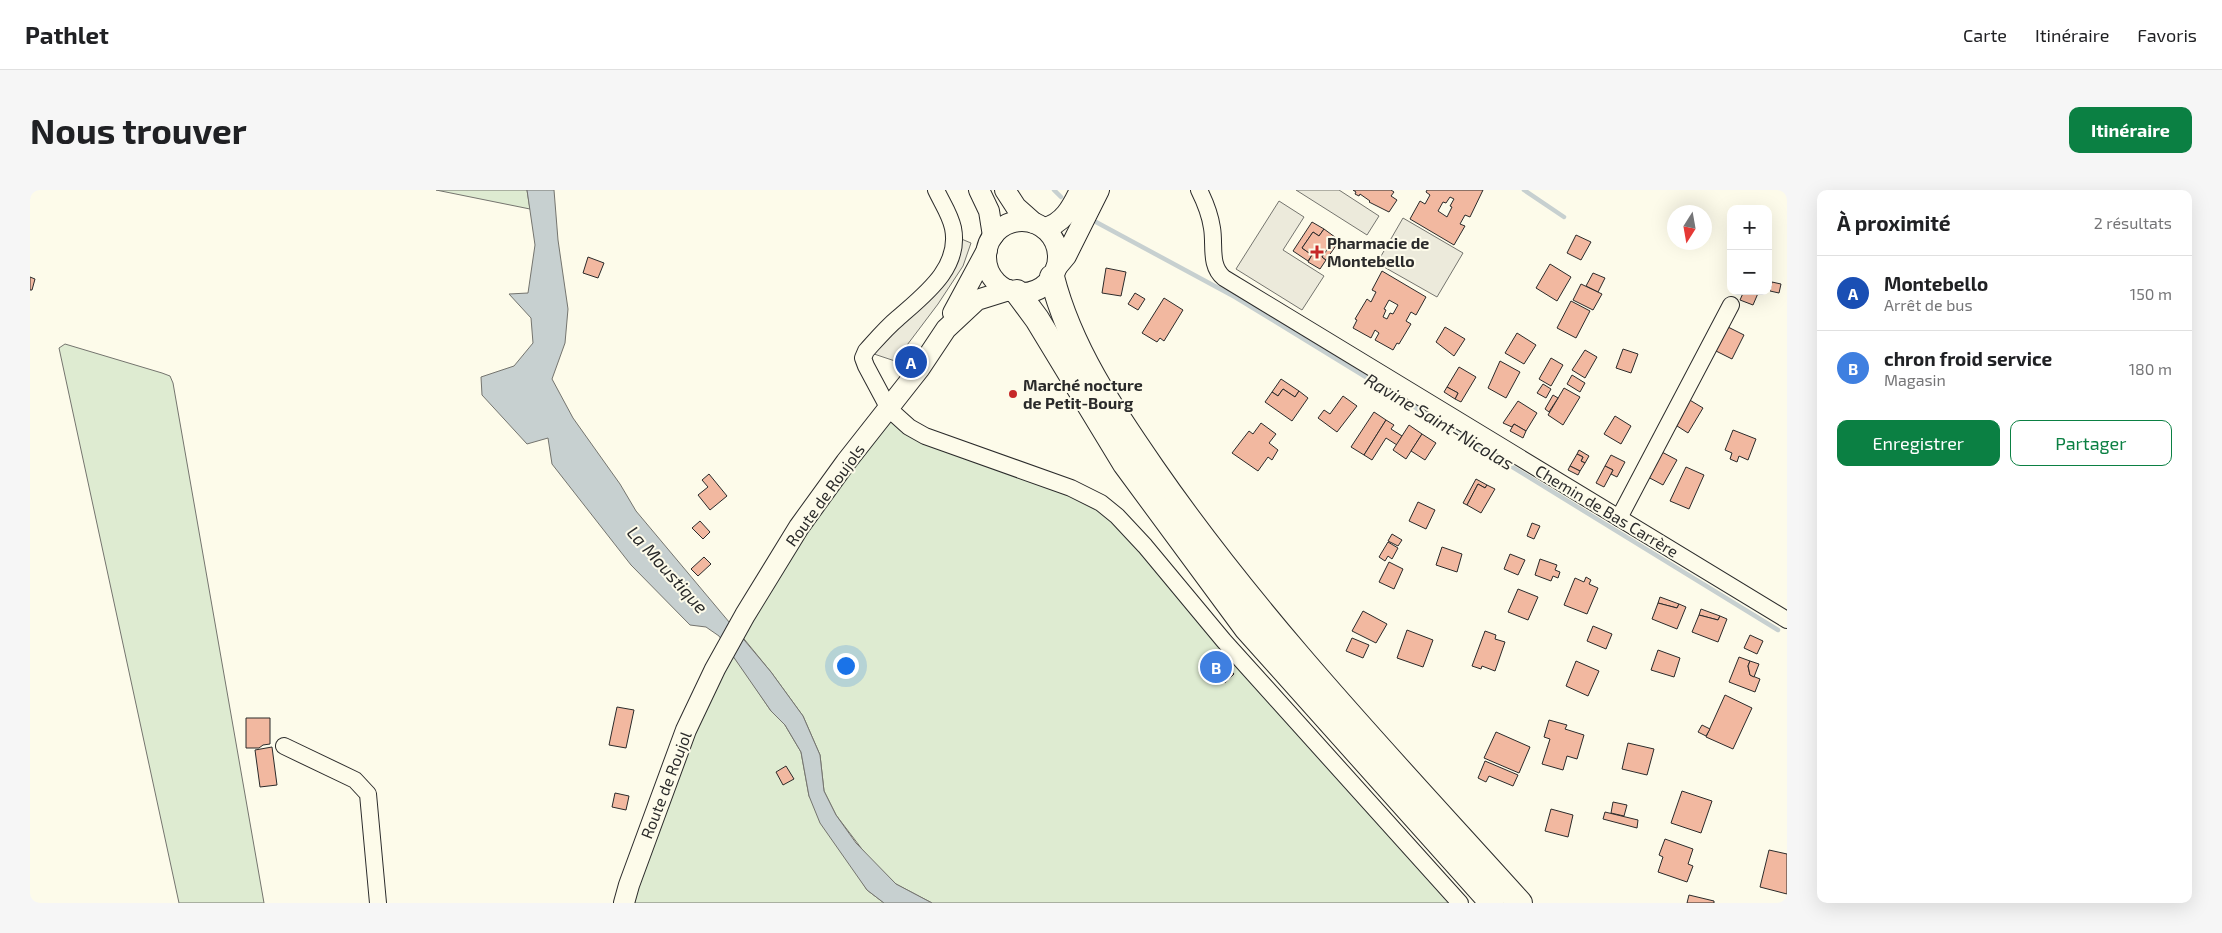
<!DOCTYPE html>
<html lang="fr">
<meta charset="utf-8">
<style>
:root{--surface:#fff;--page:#f6f6f6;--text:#202124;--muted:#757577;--line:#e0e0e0;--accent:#0b8043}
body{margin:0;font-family:"Exo 2",sans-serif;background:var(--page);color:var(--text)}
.controls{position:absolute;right:15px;top:15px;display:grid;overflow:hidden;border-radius:10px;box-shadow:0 5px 20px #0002}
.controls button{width:45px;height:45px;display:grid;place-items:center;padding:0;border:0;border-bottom:1px solid var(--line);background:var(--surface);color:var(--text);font:25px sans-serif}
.compass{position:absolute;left:1637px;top:15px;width:45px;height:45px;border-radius:50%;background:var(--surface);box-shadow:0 5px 20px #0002;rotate:191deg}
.you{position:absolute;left:815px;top:475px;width:18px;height:18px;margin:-12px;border:4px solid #fff;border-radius:50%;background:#1a73e8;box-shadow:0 0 0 8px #1a73e833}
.badge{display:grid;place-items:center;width:32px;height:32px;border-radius:50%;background:var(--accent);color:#fff;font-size:16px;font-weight:700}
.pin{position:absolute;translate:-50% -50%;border:2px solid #fff;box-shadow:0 1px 5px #0006}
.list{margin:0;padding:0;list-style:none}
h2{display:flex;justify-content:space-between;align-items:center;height:65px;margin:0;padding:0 20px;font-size:21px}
h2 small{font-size:16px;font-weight:400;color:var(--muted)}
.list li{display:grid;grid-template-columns:32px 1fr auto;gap:15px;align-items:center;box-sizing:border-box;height:75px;padding:0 20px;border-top:1px solid var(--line)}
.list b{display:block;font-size:19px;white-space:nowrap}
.list p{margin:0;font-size:16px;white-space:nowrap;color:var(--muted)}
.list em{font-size:16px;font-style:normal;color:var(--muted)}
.actions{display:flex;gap:10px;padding:15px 20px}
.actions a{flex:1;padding:11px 0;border:1px solid var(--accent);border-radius:10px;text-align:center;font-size:18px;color:var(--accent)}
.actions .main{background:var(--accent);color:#fff}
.map{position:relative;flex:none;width:1757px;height:713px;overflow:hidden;border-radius:10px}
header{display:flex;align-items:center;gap:30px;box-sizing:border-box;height:70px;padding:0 25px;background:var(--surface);border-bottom:1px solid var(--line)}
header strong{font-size:24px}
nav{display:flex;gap:28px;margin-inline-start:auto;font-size:18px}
.intro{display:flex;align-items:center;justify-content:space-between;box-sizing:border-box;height:120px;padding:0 30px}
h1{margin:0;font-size:35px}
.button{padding:12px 22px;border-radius:10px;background:var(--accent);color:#fff;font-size:18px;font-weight:700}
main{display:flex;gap:30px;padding:0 30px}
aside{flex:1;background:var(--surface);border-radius:10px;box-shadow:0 5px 20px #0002}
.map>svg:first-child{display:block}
.green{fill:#deebd1;stroke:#74746e}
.parking{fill:#eceadb;stroke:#74746e}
.water{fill:#c7d0d0;stroke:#74746e}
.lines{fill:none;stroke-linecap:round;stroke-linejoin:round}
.stream{stroke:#c7d0d0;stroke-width:4.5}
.building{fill:#f2b8a0;stroke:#2b2b2b;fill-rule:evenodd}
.minor-casing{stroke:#2b2b2b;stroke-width:18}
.major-casing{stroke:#2b2b2b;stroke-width:22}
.highway-casing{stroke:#2b2b2b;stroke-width:26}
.minor{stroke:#fdfbea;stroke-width:16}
.major{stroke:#fdfbea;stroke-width:20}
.highway{stroke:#fdfbea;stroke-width:24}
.poi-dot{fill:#c62828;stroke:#fdfbea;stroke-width:2}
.labels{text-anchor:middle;stroke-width:4;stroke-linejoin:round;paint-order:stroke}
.poi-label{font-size:16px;font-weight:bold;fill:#2b2b2b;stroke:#fdfbea;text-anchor:start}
.street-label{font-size:16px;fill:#2b2b2b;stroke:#fdfbea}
.water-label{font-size:18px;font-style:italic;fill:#2b2b2b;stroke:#fdfbea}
</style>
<header>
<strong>Pathlet</strong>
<nav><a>Carte</a><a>Itinéraire</a><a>Favoris</a></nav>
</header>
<div class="intro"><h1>Nous trouver</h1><a class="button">Itinéraire</a></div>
<main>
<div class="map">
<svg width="1757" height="713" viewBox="0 0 1757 713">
<rect width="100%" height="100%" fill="#fdfbea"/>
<g class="green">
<polygon points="406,0 497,0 500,19"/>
<polygon points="35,154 132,183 140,186 143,193 234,713 149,713 29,158"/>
<polygon points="859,219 879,237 1071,313 1430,713 902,713 866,694 838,667 806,625 794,601 790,565 773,526 741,482 710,444 715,425"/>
<polygon points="702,463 741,521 755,535 771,562 779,606 837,700 854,713 594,713 627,617"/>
</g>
<g class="parking">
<polygon points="1266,0 1309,0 1349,26 1337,45"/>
<polygon points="1249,11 1274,27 1253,60 1294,86 1272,120 1206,79"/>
<polygon points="1373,28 1433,63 1407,107 1347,73"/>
<polygon points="929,48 941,53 933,76 908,114 865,171 844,164 905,99"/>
</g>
<polygon class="water" points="497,0 524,0 528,50 538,119 535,153 522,189 543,228 590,294 606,321 741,482 773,526 790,565 794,601 806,625 826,653 866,694 902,713 854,713 837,700 790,633 779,606 771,562 755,535 741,521 689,446 676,437 660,435 601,375 522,274 518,248 497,254 452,205 451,187 484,176 503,153 501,128 479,104 498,103 505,55"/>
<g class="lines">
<g class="stream">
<polyline points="1024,0 1031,7"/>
<polyline points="1494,0 1534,27"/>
<polyline points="1066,32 1205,107 1748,440"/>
</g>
</g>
<g class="building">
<polygon points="1323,0 1361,0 1364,2 1361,6 1367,10 1359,22 1339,12 1340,11 1330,4 1329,6 1325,4 1326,2"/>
<path d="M1397 0H1453L1440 27 1435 25 1430 34 1435 36 1424 55 1380 29 1390 11 1395 14 1400 5 1396 2ZM1420 7 1424 9 1420 16 1422 17 1417 27 1408 21 1413 12 1416 13Z"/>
<polygon points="1282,32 1294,39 1289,46 1283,42 1272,58 1282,65 1278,71 1263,61"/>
<polygon points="1294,39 1309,50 1305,57 1301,54 1292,67 1296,70 1290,79 1278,72 1282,65 1272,58 1283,42 1289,46"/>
<polygon points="1546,45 1561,52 1551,70 1537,63"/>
<polygon points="1301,54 1305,57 1296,70 1292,67"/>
<polygon points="558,67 574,73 568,88 553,83"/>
<polygon points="1520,74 1541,87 1527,111 1506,98"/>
<polygon points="1076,78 1096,82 1091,106 1072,103"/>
<path d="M1352 81 1396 107 1386 125 1381 122 1376 131 1381 134 1369 154 1367 153 1363 160 1345 150 1349 143 1345 140 1341 148 1323 138 1327 130 1325 129 1337 109 1341 112 1346 102 1342 100ZM1359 110 1368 115 1363 124 1360 123 1357 129 1353 127 1356 120 1354 119Z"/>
<polygon points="1563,83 1575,88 1568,102 1556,96"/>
<polygon points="0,87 5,89 2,100 0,100"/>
<polygon points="1742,92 1751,94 1749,103 1740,101"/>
<polygon points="1551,94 1572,104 1563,120 1543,110"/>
<polygon points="1714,101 1729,101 1723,115 1710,110"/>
<polygon points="1105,103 1115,109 1108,120 1098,114"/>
<polygon points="1134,108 1153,120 1134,151 1130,148 1127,152 1112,143"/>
<polygon points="1541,111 1560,121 1546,148 1527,138"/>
<polygon points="1696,136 1714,145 1702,169 1684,160"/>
<polygon points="1415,137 1435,149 1424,166 1406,152"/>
<polygon points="1487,143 1506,155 1494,174 1475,163"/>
<polygon points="1593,159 1608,164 1601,183 1586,178"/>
<polygon points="1555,160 1567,167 1555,188 1542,180"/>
<polygon points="1521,168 1533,175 1521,196 1509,189"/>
<polygon points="1470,171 1490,182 1476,208 1458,198"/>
<polygon points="1429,177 1446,187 1431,212 1425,209 1428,203 1417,197"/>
<polygon points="1542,185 1555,193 1550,202 1537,194"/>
<polygon points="1251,189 1269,201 1265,207 1253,199 1248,206 1242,202"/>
<polygon points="1513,194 1521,199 1516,208 1507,203"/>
<polygon points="1417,197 1428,203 1425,209 1414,202"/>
<polygon points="1534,198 1550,207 1533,235 1518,225"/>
<polygon points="1253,199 1265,207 1269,201 1278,208 1262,231 1235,212 1242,202 1248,206"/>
<polygon points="1523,205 1528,208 1519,222 1515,219"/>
<polygon points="1313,206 1327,216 1307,242 1288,228 1294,220 1300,224"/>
<polygon points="1658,209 1673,218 1658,243 1644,234"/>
<polygon points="1488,211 1507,223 1496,241 1484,234 1482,237 1473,233"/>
<polygon points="1344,222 1356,230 1334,265 1321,257"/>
<polygon points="1585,226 1601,236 1591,254 1574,244"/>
<polygon points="1356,230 1364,235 1361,239 1372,246 1367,255 1356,248 1342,270 1334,265"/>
<polygon points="1231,233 1246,244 1239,253 1248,260 1242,270 1238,267 1228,281 1202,263 1219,241 1223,244"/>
<polygon points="1484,234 1496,241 1493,248 1480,241"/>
<polygon points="1379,235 1392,244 1376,269 1363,260"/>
<polygon points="1703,240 1726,249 1718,270 1709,266 1707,272 1700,269 1702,263 1695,260"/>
<polygon points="1392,244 1406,253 1395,270 1381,261"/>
<polygon points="1549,260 1559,266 1555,273 1551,271 1553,267 1547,264"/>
<polygon points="1630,261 1647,270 1633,295 1616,286"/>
<polygon points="1547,264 1553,267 1551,271 1555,273 1550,281 1540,276"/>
<polygon points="1581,265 1595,272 1587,287 1581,284 1583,280 1575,276"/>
<polygon points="1540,276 1550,281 1548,285 1538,280"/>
<polygon points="1575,276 1583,280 1574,297 1566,293"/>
<polygon points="1656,277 1674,285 1659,319 1640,311"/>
<polygon points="679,284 697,306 680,320 668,305 678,297 672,290"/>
<polygon points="1446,289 1457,295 1455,298 1448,294 1437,315 1433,313"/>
<polygon points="1448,294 1455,298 1457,295 1465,299 1451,323 1437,315"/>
<polygon points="1388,312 1405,320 1396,339 1379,331"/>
<polygon points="670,331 680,342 673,349 662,338"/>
<polygon points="1502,333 1510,336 1504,349 1497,346"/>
<polygon points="1362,344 1372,350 1368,356 1358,351"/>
<polygon points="1358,352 1368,358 1362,369 1358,366 1355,371 1349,367"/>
<polygon points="1412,357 1432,364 1427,382 1406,375"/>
<polygon points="1480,364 1495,370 1488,385 1474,379"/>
<polygon points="674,367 681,374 668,386 661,379"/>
<polygon points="1510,369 1527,375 1525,380 1530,382 1528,388 1523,386 1521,391 1505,385"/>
<polygon points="1359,372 1373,379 1364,399 1349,392"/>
<polygon points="1556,387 1561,390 1559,394 1568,398 1557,424 1534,415 1545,388 1554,392"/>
<polygon points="1488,399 1508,407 1498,430 1478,422"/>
<polygon points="1630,407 1649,414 1647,418 1628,413"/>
<polygon points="1628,413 1647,418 1649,414 1656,417 1647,439 1622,429"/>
<polygon points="1671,419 1690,426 1688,430 1669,425"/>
<polygon points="1333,421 1357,434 1346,453 1322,441"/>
<polygon points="1669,425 1688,430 1690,426 1697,429 1688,452 1662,442"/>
<polygon points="1563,436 1582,444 1576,459 1557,451"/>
<polygon points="1377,440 1403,450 1393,477 1367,468"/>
<polygon points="1455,441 1466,445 1465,449 1475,452 1465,481 1452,476 1451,479 1442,476"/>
<polygon points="1720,445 1733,451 1727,464 1714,458"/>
<polygon points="1322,448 1339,455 1333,468 1316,461"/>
<polygon points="1628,460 1650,468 1644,487 1621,480"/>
<polygon points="1186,465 1204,484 1195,493 1176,474"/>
<polygon points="1709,467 1720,471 1718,476 1720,485 1730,489 1725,502 1699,492"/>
<polygon points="1546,471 1569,481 1558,506 1536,496"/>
<polygon points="1720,471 1729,474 1724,487 1720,485 1718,476"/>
<polygon points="1695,505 1722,518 1703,559 1676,547"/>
<polygon points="587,517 604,520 596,558 579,555"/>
<polygon points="216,528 240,528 240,554 233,555 229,558 216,558"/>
<polygon points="1519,530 1537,535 1535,539 1554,545 1547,569 1537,566 1533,580 1512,574 1520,549 1514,547"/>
<polygon points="1672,535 1680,539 1676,546 1668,542"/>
<polygon points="1466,542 1500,557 1489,583 1454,568"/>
<polygon points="1598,553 1624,559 1617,585 1592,579"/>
<polygon points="242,557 247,595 230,597 225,560"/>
<polygon points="1455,571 1488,585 1483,596 1459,586 1456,592 1448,588"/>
<polygon points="756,576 764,589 753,595 746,582"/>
<polygon points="1652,601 1682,611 1671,643 1641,633"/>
<polygon points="585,603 599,606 596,620 582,617"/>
<polygon points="1583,612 1597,615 1594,626 1581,623"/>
<polygon points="1521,619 1543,625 1538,647 1515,641"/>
<polygon points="1575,622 1608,630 1607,638 1573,629"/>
<polygon points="1635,649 1663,659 1658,674 1663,676 1657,692 1628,682 1633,667 1629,665"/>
<polygon points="1739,660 1757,664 1757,704 1730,697"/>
<polygon points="1659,705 1684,711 1684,713 1657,713"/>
</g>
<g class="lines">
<g class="minor-casing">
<g id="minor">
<path d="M906 0C912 13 920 24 923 38 931 78 894 105 868 128 856 138 846 150 836 161L833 168 836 176 859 219 879 237 895 246 1041 298 1071 313 1087 326 1115 356 1194 451 1430 713"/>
<path d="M1169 0C1175 12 1180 24 1182 38 1185 55 1179 76 1194 88L1757 430"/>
<polyline points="1589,328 1701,115"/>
<polyline points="254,556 325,590 338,604 348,713"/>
</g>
</g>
<g class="major-casing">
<g id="major">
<polyline points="949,0 959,21 963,46"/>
<polyline points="975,0 986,17 1004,33"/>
<circle cx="992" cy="67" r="36"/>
<path d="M1014 38C1033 34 1042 17 1050 0"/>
<polyline points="1026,78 1036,66 1069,0"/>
<polyline points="923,123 957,60"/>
<polyline points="594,713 599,695 656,540 685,479 715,425 769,337 816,272 890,178 916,139 947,110 979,100"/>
</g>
</g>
<g class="highway-casing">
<g id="highway">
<path d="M1022 87C1040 158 1082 220 1123 279 1231 435 1363 572 1490 713"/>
<polyline points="987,102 1007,129 1095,274 1216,438 1462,713"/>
</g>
</g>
<use href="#minor" class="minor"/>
<use href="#major" class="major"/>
<use href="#highway" class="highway"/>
</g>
<g class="poi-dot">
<path d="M1284.5 54.5h5v5h5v5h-5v5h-5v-5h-5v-5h5z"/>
<circle cx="983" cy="204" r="5"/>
</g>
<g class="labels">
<g class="poi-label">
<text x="1297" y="59">Pharmacie de<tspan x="1297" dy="18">Montebello</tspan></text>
<text x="993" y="201">Marché nocture<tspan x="993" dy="18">de Petit-Bourg</tspan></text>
</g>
<g class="street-label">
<text transform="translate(795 305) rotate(-54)" y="6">Route de Roujols</text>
<text transform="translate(1577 321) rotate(31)" y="6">Chemin de Bas Carrère</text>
<text transform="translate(636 595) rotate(-69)" y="6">Route de Roujol</text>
</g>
<g class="water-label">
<text transform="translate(1409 232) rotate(31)" y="6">Ravine Saint-Nicolas</text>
<text transform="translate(637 380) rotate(48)" y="6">La Moustique</text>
</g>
</g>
</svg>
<div class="controls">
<button>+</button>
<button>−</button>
</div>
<svg class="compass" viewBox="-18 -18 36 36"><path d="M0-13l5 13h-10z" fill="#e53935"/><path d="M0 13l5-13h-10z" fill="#757577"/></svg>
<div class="you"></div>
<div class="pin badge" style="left:881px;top:172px;background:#1a4fb4">A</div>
<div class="pin badge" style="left:1186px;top:477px;background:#3f7fe0">B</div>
</div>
<aside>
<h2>À proximité<small>2 résultats</small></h2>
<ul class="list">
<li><span class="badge" style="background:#1a4fb4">A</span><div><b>Montebello</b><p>Arrêt de bus</p></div><em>150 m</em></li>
<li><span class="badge" style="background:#3f7fe0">B</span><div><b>chron froid service</b><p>Magasin</p></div><em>180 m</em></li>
</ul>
<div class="actions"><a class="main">Enregistrer</a><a>Partager</a></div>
</aside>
</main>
